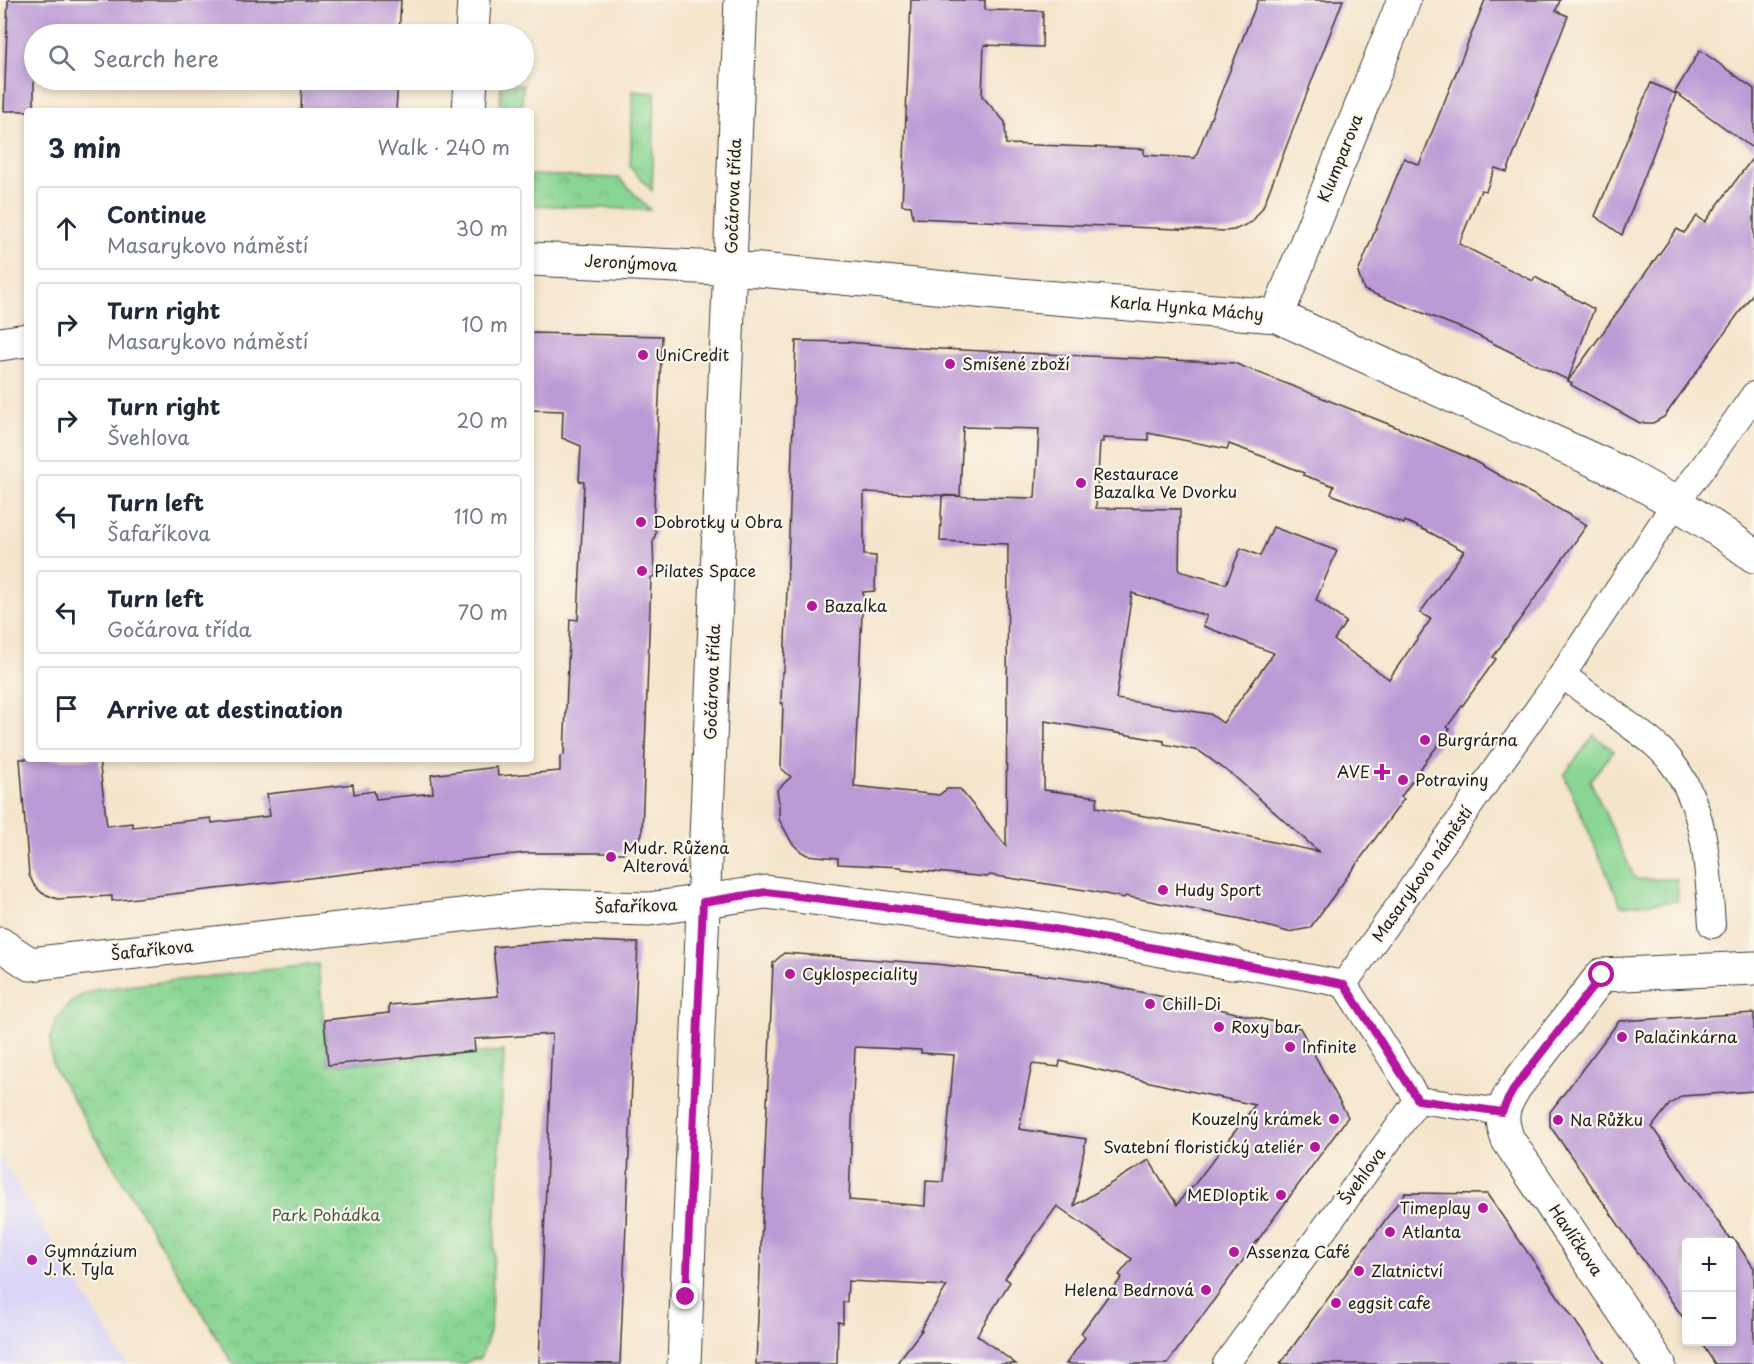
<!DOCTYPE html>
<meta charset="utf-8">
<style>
:root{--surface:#fff;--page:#f6f6f7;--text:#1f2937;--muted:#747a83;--line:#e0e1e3}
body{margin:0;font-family:"Playpen Sans",sans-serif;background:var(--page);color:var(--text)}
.controls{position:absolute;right:18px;bottom:18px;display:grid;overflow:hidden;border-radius:6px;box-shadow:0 3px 9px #0003}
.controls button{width:54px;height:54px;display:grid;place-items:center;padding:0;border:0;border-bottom:2px solid var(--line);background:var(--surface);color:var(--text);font:30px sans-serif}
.stop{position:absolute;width:18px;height:18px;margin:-14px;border:4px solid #b5179e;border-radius:50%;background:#fff}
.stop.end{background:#b5179e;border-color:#fff;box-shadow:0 2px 6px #0008}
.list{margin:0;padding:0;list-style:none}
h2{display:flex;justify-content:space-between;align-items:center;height:78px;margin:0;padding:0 24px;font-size:26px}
h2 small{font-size:20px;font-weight:400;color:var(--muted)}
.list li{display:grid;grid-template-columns:39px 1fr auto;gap:18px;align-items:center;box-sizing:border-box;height:84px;margin:0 12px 12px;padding:0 12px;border:2px solid var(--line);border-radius:6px}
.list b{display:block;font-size:22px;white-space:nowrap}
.list p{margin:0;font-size:20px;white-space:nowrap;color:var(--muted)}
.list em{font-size:20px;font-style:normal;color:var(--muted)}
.icon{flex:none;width:33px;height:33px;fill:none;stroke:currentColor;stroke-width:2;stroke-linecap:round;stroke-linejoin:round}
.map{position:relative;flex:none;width:1754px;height:1364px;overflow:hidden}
.search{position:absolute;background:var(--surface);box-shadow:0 3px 9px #0003;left:24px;top:24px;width:510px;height:66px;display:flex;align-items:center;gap:15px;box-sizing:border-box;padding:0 21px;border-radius:33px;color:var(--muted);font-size:22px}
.panel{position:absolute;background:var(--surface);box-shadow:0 3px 9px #0003;left:24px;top:108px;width:510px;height:654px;border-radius:6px}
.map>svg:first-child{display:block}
.built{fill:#dbd6f7}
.grass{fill:#8ad593;stroke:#537858;stroke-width:1.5}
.park{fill:url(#park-crowns);stroke:#537858;stroke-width:1.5}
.building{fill:#bb9ad5;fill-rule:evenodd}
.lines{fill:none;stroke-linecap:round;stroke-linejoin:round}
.pedestrian-casing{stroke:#3d3a36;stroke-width:28}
.minor-casing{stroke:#3d3a36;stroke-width:35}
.tertiary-casing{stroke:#3d3a36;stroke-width:35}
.pedestrian{stroke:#fff;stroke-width:26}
.minor{stroke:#fff;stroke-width:33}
.tertiary{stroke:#fff;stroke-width:33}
.route{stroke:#b5179e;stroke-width:8}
.poi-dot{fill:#b5179e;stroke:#fbf7ec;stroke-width:2}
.labels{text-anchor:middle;stroke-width:4.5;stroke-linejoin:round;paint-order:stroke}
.street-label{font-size:16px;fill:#1c1c1c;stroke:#fbf7ec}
.poi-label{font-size:16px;fill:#1c1c1c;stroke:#fbf7ec;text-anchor:start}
.park-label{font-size:16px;fill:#425d46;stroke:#fbf7ec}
</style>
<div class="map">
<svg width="1754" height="1364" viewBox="0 0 1754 1364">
<defs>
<pattern id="park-crowns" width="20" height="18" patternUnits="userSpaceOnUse" patternTransform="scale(1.5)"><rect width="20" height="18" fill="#8ad593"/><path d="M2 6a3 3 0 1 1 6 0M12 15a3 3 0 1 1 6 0" fill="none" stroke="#76b67e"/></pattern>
</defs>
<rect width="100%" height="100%" fill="#fbf7ec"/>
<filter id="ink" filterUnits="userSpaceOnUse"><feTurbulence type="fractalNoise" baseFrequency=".0167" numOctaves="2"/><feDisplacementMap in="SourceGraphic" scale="12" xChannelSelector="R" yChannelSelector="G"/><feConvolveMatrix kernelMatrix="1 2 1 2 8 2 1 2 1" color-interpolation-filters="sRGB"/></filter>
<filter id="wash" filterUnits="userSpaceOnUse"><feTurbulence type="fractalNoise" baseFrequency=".008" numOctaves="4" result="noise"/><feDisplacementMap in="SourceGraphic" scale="24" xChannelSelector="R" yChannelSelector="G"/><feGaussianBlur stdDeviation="1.35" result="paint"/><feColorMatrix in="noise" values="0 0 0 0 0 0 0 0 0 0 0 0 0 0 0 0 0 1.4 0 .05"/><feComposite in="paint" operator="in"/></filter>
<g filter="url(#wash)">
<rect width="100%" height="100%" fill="#f5e5cc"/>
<polygon class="built" points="0,1156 127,1364 0,1364"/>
<polygon class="grass" points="1594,735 1614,751 1590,780 1635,879 1677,879 1678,901 1621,906 1564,775"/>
<g class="park">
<polygon points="501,84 523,85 522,111 500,111"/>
<polygon points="633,91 655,93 652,191 630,167"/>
<polygon points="531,175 619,178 650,210 531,205"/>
<path d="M318 964 328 1065 504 1051 490 1332 480 1359H473L464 1364H233L55 1070C41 1031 61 998 100 989Z"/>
</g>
<g id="blocks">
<g class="building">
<polygon points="8,0 401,0 399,34 34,34 34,111 4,111"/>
<polygon points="911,0 985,0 985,10 1043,11 1042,47 984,45 982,96 1005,122 1006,144 1144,149 1144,155 1195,158 1258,0 1343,0 1263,207 1252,222 1234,230 1225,231 913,218 911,206 902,205"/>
<polygon points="1485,0 1560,0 1556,11 1568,16 1507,172 1495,168 1486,191 1481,190 1459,244 1533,281 1535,277 1594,309 1568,380 1466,330 1364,290 1358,273 1404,158 1419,165"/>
<polygon points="1700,50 1754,89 1754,149 1675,92"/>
<polygon points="302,80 398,80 396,111 301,111"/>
<polygon points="1651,83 1676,94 1622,235 1595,216"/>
<polygon points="1754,156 1754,292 1664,417 1653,423 1640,423 1571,385 1572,383 1568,381 1677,229 1684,233 1697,216 1705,222"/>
<polygon points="531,333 662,336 653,526 656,532 653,542 654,576 651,578 642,834 636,844 623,853 525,853 112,901 112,896 57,899 42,893 34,885 29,875 20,759 99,759 107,826 132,823 133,827 211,818 212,823 270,816 267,794 353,784 354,794 374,791 376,799 433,793 431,775 497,767 498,776 560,771 560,756 564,755 570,619 578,620 584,482 579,481 581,446 562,438 563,411 531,410"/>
<path d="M796 341 846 342 920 348 1234 363 1391 425 1467 457 1587 525 1493 657 1496 659 1447 727 1450 729 1423 765 1401 797 1404 799 1310 928 1288 932 1241 919 1125 896 1124 898 1091 891 990 875 987 877 903 869 901 867 838 864V858L807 855 800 851 792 843 779 819V803L777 790 791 777 781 768 783 703H781L782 672H784ZM963 427 1039 429 1035 498 942 496 940 541 1008 544 1006 846 960 789H947L939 795 854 786 863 592 875 591 876 556 864 555V492L960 496ZM1148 433 1227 449 1229 444 1267 458 1304 473 1303 475 1334 486 1331 494 1404 524 1405 521 1431 533 1464 551 1420 613 1431 619 1389 679 1334 640 1346 622 1316 600 1337 551 1273 527 1260 556 1241 548 1226 584 1179 571 1180 509 1096 508 1100 442H1103V438L1148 440ZM1132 593 1207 616 1203 626 1274 653 1223 723 1210 714 1116 699ZM1045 721 1164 741V744L1199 751 1234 776 1319 852 1214 829 1096 807 1098 797 1044 790Z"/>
<polygon points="565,940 638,943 620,1364 539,1363 552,1034 474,1039 475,1051 328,1065 324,1020 389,1013 389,1005 498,996 493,947"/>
<path d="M784 953 935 964 1028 974V973L1092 982 1193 1003 1300 1028 1348 1117 1167 1364H1066L1085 1337 1081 1333 1122 1277 1119 1275 1132 1259 1057 1206 1005 1278 1010 1282 977 1335 1016 1364H896L922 1330H920L947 1286 848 1281 847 1302H843V1323L838 1322 837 1364H756L773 963ZM855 1047 921 1050V1053L954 1055 943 1182 926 1181 925 1206 849 1200ZM1060 1061 1176 1088 1255 1105 1191 1189 1189 1188 1177 1205 1149 1160 1074 1206 1086 1139 1019 1129 1032 1064 1059 1067Z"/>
<polygon points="1754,1013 1754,1091 1682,1096 1669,1105 1652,1127 1730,1239 1733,1238 1754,1268 1754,1364 1715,1364 1700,1341 1731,1341 1731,1242 1686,1242 1686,1322 1550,1126 1550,1112 1619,1021"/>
<polygon points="1405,1193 1487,1194 1605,1364 1280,1364"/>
</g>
</g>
</g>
<g filter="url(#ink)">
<use href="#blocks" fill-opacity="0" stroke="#3d3a36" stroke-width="1.5"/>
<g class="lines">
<g class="pedestrian-casing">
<g id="pedestrian">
<path d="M1562 675C1584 691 1606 707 1628 724 1643 735 1661 747 1672 763 1707 809 1708 870 1712 925"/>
<polyline points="1231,963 1344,984"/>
<polyline points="1344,984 1562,675 1676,502 1704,466 1754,395"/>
<polyline points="1418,1100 1502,1112"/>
<polyline points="1226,1364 1418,1100 1344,984"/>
</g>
</g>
<g class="minor-casing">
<g id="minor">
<polyline points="472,34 474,0"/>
<polyline points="469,111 471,80"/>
<path d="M531 259 760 270 1018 295 1277 316 1624 474C1669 499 1713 524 1754 556"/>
<polyline points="1277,316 1404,0"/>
<polyline points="0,344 27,340"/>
<polyline points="0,944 30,964 541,906 649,909 766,892 1049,929 1231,963"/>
<path d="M1659 1364 1508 1140C1499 1116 1502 1108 1515 1087L1602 975 1754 968"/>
</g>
</g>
<g class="tertiary-casing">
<polyline id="tertiary" points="684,1364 741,0"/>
</g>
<use href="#pedestrian" class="pedestrian"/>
<use href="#minor" class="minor"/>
<use href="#tertiary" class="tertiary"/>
</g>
</g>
<g class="lines" filter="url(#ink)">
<polyline class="route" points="686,1297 703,902 766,892 1049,928 1344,984 1418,1100 1502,1112 1507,1101 1515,1087 1602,975"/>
</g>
<g class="poi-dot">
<circle cx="643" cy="355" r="6"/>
<circle cx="950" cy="364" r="6"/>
<circle cx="1081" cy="483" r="6"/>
<circle cx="641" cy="522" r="6"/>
<circle cx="642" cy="571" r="6"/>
<circle cx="812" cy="606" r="6"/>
<circle cx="1425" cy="740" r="6"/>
<path d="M1379 763h6v6h6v6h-6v6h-6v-6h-6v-6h6z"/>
<circle cx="1403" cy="780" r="6"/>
<circle cx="611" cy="857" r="6"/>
<circle cx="1163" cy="890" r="6"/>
<circle cx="790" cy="974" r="6"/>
<circle cx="1150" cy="1004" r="6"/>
<circle cx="1219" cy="1027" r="6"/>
<circle cx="1622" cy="1037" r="6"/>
<circle cx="1290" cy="1047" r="6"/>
<circle cx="1334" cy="1119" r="6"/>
<circle cx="1558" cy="1120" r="6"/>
<circle cx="1315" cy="1147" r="6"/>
<circle cx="1281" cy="1195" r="6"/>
<circle cx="1483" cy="1208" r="6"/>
<circle cx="1390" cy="1232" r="6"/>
<circle cx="1234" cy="1252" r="6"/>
<circle cx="32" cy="1260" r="6"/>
<circle cx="1359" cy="1271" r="6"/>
<circle cx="1206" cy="1290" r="6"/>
<circle cx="1336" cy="1303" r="6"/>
</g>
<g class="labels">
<g class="street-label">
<text transform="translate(1340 158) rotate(-68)" y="6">Klumparova</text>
<text transform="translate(733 196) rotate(-88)" y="6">Gočárova třída</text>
<text transform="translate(631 263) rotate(3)" y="6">Jeronýmova</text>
<text transform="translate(1187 308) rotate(5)" y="6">Karla Hynka Máchy</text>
<text transform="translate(712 682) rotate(-88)" y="6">Gočárova třída</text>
<text transform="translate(1422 874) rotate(-55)" y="6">Masarykovo náměstí</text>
<text transform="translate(636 906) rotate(-2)" y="6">Šafaříkova</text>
<text transform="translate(152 950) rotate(-6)" y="6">Šafaříkova</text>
<text transform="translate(1362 1176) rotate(-54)" y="6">Švehlova</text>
<text transform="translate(1576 1240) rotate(56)" y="6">Havlíčkova</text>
</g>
<g class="poi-label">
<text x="655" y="361">UniCredit</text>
<text x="962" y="370">Smíšené zboží</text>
<text x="1093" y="480">Restaurace<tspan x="1093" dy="18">Bazalka Ve Dvorku</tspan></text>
<text x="653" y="528">Dobrotky u Obra</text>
<text x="654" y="577">Pilates Space</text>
<text x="824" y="612">Bazalka</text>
<text x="1437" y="746">Burgrárna</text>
<text x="1370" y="778" text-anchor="end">AVE</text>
<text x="1415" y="786">Potraviny</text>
<text x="623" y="854">Mudr. Růžena<tspan x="623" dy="18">Alterová</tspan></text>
<text x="1175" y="896">Hudy Sport</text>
<text x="802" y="980">Cyklospeciality</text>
<text x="1162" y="1010">Chill-Di</text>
<text x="1231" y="1033">Roxy bar</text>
<text x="1634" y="1043">Palačinkárna</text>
<text x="1302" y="1053">Infinite</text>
<text x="1322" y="1125" text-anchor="end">Kouzelný krámek</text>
<text x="1570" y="1126">Na Růžku</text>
<text x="1303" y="1153" text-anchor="end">Svatební floristický ateliér</text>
<text x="1269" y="1201" text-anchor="end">MEDIoptik</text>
<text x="1471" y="1214" text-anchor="end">Timeplay</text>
<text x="1402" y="1238">Atlanta</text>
<text x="44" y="1257">Gymnázium<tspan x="44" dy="18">J. K. Tyla</tspan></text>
<text x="1246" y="1258">Assenza Café</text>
<text x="1371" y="1277">Zlatnictví</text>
<text x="1194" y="1296" text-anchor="end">Helena Bedrnová</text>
<text x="1348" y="1309">eggsit cafe</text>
</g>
<g class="park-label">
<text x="326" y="1221">Park Pohádka</text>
</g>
</g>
</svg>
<div class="controls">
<button>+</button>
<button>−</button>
</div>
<div class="stop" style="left:1602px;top:975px"></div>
<div class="stop end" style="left:686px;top:1297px"></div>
<div class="search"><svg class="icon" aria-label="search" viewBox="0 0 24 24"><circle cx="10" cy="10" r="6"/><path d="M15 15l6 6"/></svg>Search here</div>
<section class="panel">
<h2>3 min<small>Walk · 240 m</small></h2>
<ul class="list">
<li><svg class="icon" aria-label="ahead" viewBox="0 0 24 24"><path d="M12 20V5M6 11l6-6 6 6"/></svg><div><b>Continue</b><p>Masarykovo náměstí</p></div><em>30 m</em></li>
<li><svg class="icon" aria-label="right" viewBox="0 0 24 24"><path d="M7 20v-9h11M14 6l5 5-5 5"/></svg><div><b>Turn right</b><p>Masarykovo náměstí</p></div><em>10 m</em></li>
<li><svg class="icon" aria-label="right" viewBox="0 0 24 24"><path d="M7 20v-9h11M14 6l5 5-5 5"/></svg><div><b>Turn right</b><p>Švehlova</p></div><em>20 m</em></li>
<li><svg class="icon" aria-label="left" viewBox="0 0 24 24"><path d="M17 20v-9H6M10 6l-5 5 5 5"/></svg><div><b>Turn left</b><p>Šafaříkova</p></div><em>110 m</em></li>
<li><svg class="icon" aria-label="left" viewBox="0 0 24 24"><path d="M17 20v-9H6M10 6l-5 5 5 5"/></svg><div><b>Turn left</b><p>Gočárova třída</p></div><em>70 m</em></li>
<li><svg class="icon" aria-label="arrive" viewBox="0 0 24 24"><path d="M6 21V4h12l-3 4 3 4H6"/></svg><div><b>Arrive at destination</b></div></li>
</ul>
</section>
</div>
